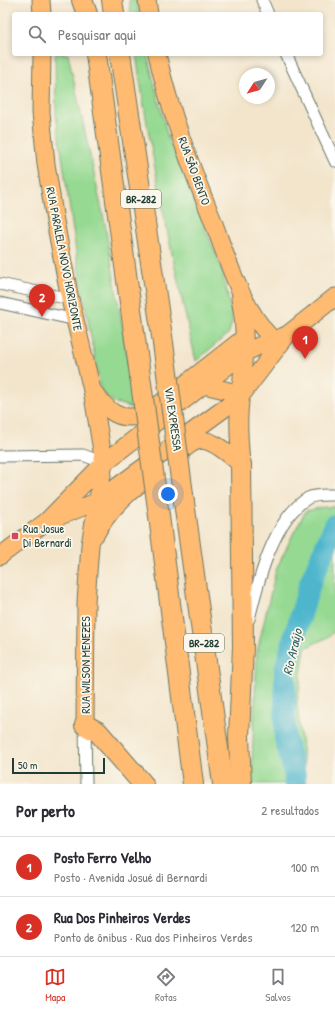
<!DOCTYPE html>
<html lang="pt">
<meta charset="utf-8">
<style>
:root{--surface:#fff;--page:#f7f7f7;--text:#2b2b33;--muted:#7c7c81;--line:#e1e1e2;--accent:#d93025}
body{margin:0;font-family:"Patrick Hand",sans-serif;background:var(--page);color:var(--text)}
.compass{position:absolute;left:239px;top:68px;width:36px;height:36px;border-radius:50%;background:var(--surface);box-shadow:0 2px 6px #0003;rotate:234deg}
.scale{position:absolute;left:12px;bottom:10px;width:93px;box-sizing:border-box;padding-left:4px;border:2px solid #1f3d34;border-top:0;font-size:11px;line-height:14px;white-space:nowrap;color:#1f3d34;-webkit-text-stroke:3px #fbf7ec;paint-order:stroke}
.you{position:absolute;left:168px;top:494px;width:14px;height:14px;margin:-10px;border:3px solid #fff;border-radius:50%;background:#1a73e8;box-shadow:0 0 0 6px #1a73e833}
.badge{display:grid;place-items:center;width:26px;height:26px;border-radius:50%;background:var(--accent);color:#fff;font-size:13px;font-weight:700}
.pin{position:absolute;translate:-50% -33px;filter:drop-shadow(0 1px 2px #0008)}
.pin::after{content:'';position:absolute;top:21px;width:14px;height:12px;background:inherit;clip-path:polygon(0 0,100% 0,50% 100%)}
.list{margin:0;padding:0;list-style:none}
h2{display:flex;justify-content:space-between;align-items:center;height:52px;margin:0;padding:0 16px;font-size:17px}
h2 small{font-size:13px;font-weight:400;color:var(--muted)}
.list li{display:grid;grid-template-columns:26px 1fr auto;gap:12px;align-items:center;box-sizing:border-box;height:60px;padding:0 16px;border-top:1px solid var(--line)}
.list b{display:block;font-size:15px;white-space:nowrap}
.list p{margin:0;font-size:13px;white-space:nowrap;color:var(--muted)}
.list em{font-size:13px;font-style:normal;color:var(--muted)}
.icon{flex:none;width:22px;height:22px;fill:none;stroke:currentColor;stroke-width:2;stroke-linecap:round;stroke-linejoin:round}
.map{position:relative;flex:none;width:335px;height:784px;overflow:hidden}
.search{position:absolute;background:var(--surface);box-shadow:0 2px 6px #0003;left:12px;right:12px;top:12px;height:44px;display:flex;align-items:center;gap:10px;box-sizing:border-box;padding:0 14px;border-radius:4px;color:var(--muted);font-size:15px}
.sheet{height:172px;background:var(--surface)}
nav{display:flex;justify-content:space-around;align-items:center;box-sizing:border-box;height:56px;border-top:1px solid var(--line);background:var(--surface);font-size:11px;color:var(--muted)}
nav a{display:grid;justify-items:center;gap:2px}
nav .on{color:var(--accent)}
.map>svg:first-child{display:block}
.green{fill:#95d992;stroke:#5a8b63}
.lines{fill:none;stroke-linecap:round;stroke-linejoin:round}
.river{stroke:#4eb6cc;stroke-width:22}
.minor-casing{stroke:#697869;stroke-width:13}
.primary-casing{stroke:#697869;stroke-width:19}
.motorway-casing{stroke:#697869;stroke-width:22}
.minor{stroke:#fff;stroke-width:11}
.primary{stroke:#ffbb71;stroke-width:17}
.motorway{stroke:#ffbb71;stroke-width:20}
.motorway-bridge-casing{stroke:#697869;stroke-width:22;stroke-linecap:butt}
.motorway-bridge{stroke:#ffbb71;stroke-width:20}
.poi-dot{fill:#d1495b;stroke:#fbf7ec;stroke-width:1.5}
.labels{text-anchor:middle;stroke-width:3.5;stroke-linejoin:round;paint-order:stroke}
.shield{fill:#fbf7ec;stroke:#61756b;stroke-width:1}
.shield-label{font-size:11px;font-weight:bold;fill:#1f3d34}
.street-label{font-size:12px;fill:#1f3d34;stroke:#fbf7ec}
.poi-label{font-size:12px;fill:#1f3d34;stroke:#fbf7ec;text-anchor:start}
.water-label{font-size:13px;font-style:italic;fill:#2d6162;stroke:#fbf7ec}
</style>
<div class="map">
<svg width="335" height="784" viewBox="0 0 335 784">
<rect width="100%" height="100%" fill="#fbf7ec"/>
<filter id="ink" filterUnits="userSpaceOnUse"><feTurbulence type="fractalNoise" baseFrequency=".025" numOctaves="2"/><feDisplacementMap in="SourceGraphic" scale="8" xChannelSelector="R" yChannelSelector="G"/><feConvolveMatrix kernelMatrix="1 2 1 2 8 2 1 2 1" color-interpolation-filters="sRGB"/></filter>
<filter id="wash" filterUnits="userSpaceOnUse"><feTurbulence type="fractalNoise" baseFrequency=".012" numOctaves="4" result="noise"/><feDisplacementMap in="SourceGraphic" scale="16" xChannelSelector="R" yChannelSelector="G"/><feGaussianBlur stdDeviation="0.9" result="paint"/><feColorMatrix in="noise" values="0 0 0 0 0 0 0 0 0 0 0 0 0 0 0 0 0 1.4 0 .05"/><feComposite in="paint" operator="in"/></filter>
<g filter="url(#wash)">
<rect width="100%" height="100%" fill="#f3e5cc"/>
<g class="green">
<polygon points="129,0 137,0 139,14 131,14"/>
<polygon points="55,54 68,54 105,224 136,409 113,402 101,391 79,272 56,115"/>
<path d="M136 54H147L168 138 221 267 231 310 232 321 229 333 196 361C172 259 151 157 136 54Z"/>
<polygon points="324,507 335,507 335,631 326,638 305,648 297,703 306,784 251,784 257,652 276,570 294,532 306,511"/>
</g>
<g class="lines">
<polyline class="river" points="295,784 295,776 285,738 285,670 310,583 335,525"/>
</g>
</g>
<g filter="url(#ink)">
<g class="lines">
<g class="minor-casing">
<g id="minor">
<polyline points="262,0 268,14"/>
<polyline points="286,54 335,161"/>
<polyline points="0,284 70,299"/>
<polyline points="0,303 76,320"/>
<polyline points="0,456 83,455 104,463"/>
<path d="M249 619C258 582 273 519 308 498 316 494 326 495 335 495"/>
<polyline points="85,725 86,784"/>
</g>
</g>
<g class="primary-casing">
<g id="primary">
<polyline points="41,0 42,14"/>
<polyline points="147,0 149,14"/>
<polyline points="42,54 41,112 46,164 55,221 70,299 92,390 104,463 90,545 86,602 85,725"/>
<path d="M157 54C170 112 191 167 213 221 228 262 242 308 273 340"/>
<path d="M240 299C249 337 241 376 239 415 238 431 240 448 241 464"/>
<polyline points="204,385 229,391 240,397"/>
<path d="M92 390C109 412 118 423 147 414L244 338"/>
<path d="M181 452C185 448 191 443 197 441 211 436 230 456 241 464"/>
<polyline points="47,521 96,502 240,397 287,335 335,297"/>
<path d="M95 535C108 511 125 495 146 479"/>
<polyline points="0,556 47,521 104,463 244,353 263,344 287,335"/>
</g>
</g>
<g class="motorway-casing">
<g id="motorway">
<polyline points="82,0 87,14"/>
<polyline points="112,0 114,14"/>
<polyline points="96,54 138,361"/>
<polyline points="120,54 163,343"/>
<polyline points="184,502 223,784"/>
<polyline points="159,516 193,784"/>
<polyline points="85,725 98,732 143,784"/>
<polyline points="241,784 239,736 243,647 241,464"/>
</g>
</g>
<use href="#minor" class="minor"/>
<use href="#primary" class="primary"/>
<use href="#motorway" class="motorway"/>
<g class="motorway-bridge-casing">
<g id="motorway-bridge">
<polyline points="163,343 184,502"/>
<polyline points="138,361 159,516"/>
</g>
</g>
<use href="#motorway-bridge" class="motorway-bridge"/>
</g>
</g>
<rect class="poi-dot" x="11" y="532" width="8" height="8" rx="2"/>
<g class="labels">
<g class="shield">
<rect x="121" y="190" width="40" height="18" rx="3"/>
<rect x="184" y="634" width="40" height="18" rx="3"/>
</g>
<g class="shield-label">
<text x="141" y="203">BR-282</text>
<text x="204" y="647">BR-282</text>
</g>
<g class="street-label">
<text transform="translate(194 171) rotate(70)" y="4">RUA SÃO BENTO</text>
<text transform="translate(64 259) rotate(79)" y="4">RUA PARALELA NOVO HORIZONTE</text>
<text transform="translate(173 419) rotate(82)" y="4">VIA EXPRESSA</text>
<text transform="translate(86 665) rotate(-90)" y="4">RUA WILSON MENEZES</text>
</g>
<g class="poi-label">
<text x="23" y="533">Rua Josue<tspan x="23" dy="14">Di Bernardi</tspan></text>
</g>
<g class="water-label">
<text transform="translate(292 652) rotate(-77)" y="5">Rio Araújo</text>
</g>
</g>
</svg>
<svg class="compass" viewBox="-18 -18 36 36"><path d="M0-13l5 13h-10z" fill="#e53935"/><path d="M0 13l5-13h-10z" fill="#7c7c81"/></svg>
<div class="scale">50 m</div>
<div class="you"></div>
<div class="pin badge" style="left:305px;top:359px">1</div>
<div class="pin badge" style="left:42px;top:317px">2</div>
<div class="search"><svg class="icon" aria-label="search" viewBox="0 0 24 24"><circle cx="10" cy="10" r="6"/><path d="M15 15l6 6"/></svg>Pesquisar aqui</div>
</div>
<section class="sheet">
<h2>Por perto<small>2 resultados</small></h2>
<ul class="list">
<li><span class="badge">1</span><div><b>Posto Ferro Velho</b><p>Posto · Avenida Josué di Bernardi</p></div><em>100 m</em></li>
<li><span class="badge">2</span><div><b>Rua Dos Pinheiros Verdes</b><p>Ponto de ônibus · Rua dos Pinheiros Verdes</p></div><em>120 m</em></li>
</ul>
</section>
<nav>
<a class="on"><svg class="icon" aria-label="map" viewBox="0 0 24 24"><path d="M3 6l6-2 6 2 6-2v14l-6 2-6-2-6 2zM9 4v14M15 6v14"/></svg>Mapa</a>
<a><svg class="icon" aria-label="directions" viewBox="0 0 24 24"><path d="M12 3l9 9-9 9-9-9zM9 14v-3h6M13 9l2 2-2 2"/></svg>Rotas</a>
<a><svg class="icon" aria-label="saved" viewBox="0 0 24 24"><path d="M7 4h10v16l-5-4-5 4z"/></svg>Salvos</a>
</nav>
